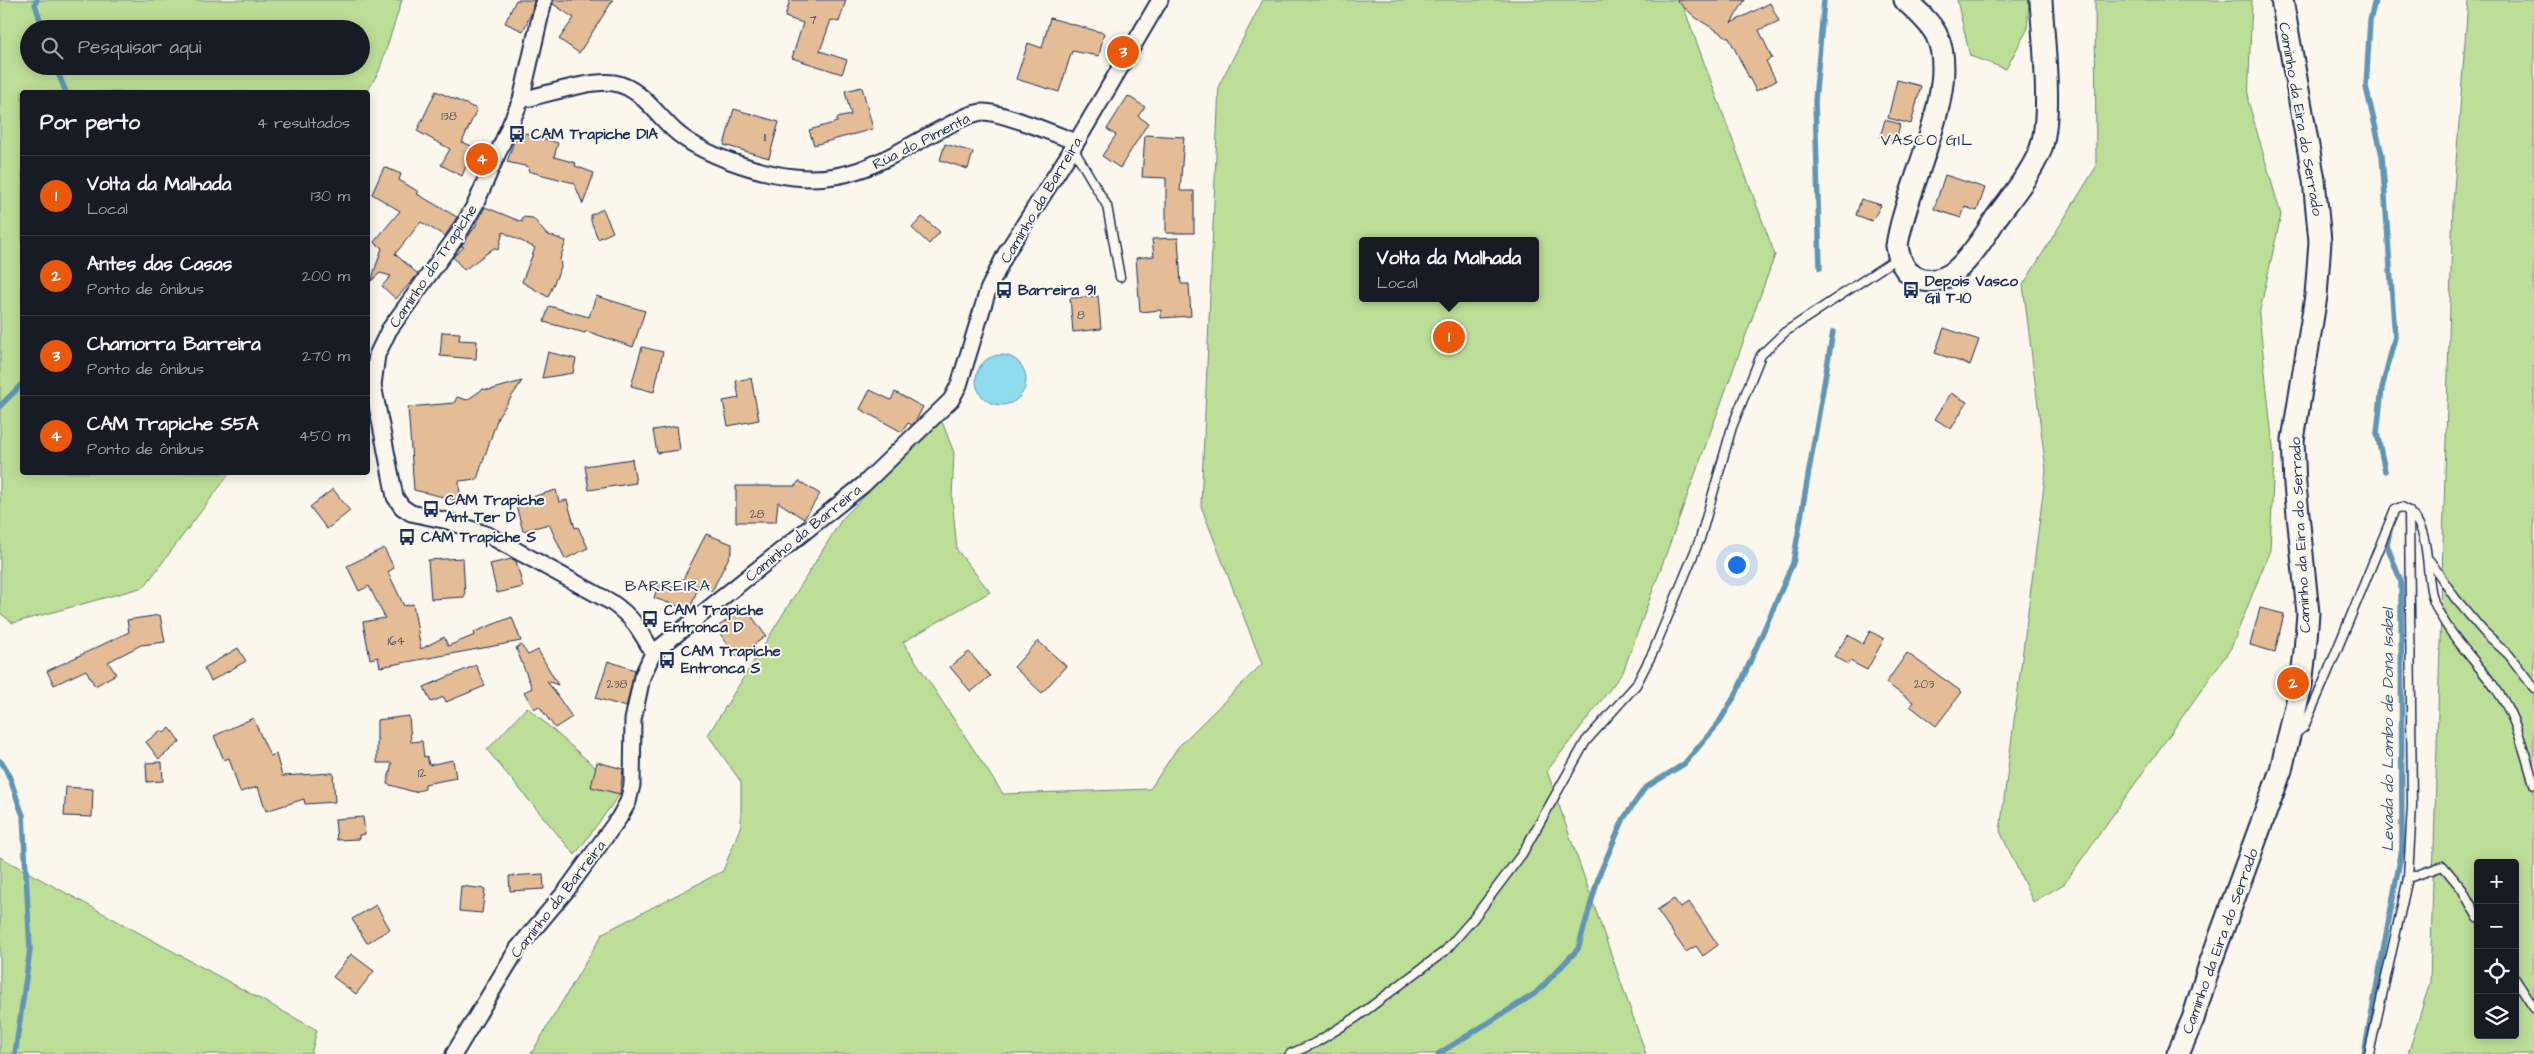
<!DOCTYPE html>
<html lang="pt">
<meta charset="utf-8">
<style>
:root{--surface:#171b24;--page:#242831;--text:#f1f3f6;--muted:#9ea1a6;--line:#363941;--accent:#ea580c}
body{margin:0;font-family:"Architects Daughter",sans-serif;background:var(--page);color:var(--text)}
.controls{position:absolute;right:15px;bottom:15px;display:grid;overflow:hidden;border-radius:5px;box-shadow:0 2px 12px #0003}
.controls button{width:45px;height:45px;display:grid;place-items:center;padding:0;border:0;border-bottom:1px solid var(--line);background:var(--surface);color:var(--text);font:25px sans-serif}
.you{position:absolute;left:1736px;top:564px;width:18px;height:18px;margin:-12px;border:4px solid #fff;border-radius:50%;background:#1a73e8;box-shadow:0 0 0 8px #1a73e833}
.badge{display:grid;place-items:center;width:32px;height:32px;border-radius:50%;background:var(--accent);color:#fff;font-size:16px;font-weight:700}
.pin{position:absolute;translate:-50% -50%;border:2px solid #fff;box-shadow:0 1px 5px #0006}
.popup{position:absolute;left:1359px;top:237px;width:180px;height:65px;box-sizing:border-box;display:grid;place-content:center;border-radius:5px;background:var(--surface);filter:drop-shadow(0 1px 4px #0005);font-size:16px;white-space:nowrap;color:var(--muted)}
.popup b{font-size:19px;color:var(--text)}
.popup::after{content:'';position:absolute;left:50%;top:100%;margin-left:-10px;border:10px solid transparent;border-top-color:var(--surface)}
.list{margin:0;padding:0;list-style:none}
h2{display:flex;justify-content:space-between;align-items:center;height:65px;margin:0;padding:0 20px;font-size:21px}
h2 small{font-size:16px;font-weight:400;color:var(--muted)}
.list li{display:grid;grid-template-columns:32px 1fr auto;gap:15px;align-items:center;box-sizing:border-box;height:80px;padding:0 20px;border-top:1px solid var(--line)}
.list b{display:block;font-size:19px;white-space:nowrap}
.list p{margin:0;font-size:16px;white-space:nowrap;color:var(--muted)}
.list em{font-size:16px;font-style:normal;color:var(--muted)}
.icon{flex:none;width:28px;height:28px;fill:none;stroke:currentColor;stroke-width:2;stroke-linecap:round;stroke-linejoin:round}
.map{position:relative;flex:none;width:2534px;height:1054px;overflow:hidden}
.search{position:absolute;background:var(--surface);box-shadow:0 2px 12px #0003;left:20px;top:20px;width:350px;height:55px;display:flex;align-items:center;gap:12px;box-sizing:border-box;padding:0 18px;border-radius:28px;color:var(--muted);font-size:19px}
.panel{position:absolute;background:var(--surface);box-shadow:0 2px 12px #0003;left:20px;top:90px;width:350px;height:385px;border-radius:5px}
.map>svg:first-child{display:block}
.green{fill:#bdde97;stroke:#6c867a;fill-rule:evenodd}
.water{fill:#8edbed;stroke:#6096b4}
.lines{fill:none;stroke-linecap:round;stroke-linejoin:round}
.stream{stroke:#6096b4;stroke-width:5.5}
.building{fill:#e4bc95;stroke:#1b2f5e}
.lane-casing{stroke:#1b2f5e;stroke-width:11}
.street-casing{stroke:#1b2f5e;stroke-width:19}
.secondary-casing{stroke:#1b2f5e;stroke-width:25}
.lane{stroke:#fbf7ec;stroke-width:8}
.street{stroke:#fbf7ec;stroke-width:15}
.secondary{stroke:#fbf7ec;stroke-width:21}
.labels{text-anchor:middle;stroke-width:4;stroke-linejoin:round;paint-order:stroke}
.number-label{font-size:12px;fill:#4d526c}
.street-label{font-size:15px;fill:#1b2f5e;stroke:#fbf7ec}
.poi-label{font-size:15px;font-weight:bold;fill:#1b2f5e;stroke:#fbf7ec;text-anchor:start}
.neighbourhood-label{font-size:16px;letter-spacing:1px;fill:#1b2f5e;stroke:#fbf7ec}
.water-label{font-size:16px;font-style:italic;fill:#385a82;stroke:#fbf7ec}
</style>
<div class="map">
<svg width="2534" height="1054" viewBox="0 0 2534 1054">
<rect width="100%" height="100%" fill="#fbf7ec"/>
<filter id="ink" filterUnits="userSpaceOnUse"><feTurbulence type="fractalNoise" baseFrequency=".02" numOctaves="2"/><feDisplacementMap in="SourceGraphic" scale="10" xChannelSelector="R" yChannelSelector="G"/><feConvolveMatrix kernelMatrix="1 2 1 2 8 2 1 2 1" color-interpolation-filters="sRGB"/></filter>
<g filter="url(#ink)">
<g class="green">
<path d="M0 0H402L379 71 367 92H22V472L230 473 144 587 13 623 0 613ZM29 29H361V66H29Z"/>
<path d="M1263 0H1681L1775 255 1623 672 1547 771 1646 1054H531L603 933 723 871 741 825V782L708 735 842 519 941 419 954 453 952 498 957 550 990 592 903 642 1003 794 1150 789 1178 747 1262 664 1201 506 1219 85ZM1363 241H1535V298H1363Z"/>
<polygon points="1957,0 2029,0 2027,30 2006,69 1970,56"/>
<polygon points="2095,0 2252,0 2248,101 2281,215 2259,315 2274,457 2270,550 2231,648 2064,884 2033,902 2000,831 2046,470 2023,285 2096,167"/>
<path d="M2468 0H2534V1054H2408L2430 982 2453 204ZM2478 863H2515V1035H2478Z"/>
<polygon points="527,707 622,791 575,855 487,750"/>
<polygon points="0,857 317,1030 311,1054 0,1054"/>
</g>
<circle class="water" cx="1001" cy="380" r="25"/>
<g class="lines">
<g class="stream">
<polyline points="37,0 35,4 43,29"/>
<polyline points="2375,0 2370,21 2366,87 2382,155 2395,337 2382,388 2377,433 2385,471"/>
<polyline points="55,66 66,92"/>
<polyline points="1820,268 1815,101 1824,0"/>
<polyline points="0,406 22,384"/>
<path d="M0 761C10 770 16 800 23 815L30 950 15 1054"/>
<polyline points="1438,1054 1536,993 1578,949 1599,875 1624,818 1645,788 1684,764 1718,724 1736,694 1793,563 1833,332"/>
<polyline points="2364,1054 2402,849 2401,582 2387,545 2391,526"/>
</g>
</g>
<g class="building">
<polygon points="516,0 534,0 531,14 523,31 505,23"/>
<polygon points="553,0 613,0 579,53 559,39 574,18 553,4"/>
<polygon points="790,0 846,0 839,22 831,20 820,51 847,60 842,74 792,58 803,23 785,17"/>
<polygon points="1676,0 1745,0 1731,23 1770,3 1779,21 1759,30 1772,58 1766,61 1776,81 1756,91 1729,38 1696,18"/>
<polygon points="1050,18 1104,33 1099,56 1072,51 1059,92 1016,79 1028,43 1042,48"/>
<polygon points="1897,80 1921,86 1911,124 1888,118"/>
<polygon points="862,87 873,129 814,145 809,130 837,122 837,118 851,115 845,91"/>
<polygon points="436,91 477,109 462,142 474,147 462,176 441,165 450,149 417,131"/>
<polygon points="1128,96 1145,107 1138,116 1148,123 1120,168 1102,156 1116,135 1107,129"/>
<polygon points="734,109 779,122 769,158 724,145"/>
<polygon points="1885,120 1900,124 1896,141 1880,137"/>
<polygon points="525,133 558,143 554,157 576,163 575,166 594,173 583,204 574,183 528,171 529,167 507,162 515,138 523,140"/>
<polygon points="1145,135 1184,137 1180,191 1194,191 1194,233 1166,233 1166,178 1142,177"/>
<polygon points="945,144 973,152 968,169 940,160"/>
<polygon points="384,167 401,174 399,180 419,192 417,194 457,217 445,236 421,222 395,254 418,274 396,299 382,286 391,276 380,273 371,281 382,248 374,242 400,211 372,194"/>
<polygon points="1945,175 1985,188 1977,211 1965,207 1961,218 1934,209"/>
<polygon points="1861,199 1881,205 1872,221 1856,215"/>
<polygon points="485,207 522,222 523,217 533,218 546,234 566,241 560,259 561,267 548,297 522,282 535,248 503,232 498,250 494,248 464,270 453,257 464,247 461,246 475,227"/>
<polygon points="603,209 613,232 598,239 591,221 591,215"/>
<polygon points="922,217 940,232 929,244 912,228"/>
<polygon points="1178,238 1181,284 1189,284 1191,316 1161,318 1161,310 1140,312 1136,258 1154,256 1152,239"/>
<polygon points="596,296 645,311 633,347 586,331 585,333 544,322 549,306 589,317"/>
<polygon points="1098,296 1101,329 1073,332 1070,298"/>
<polygon points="1944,328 1979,340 1970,365 1935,353"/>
<polygon points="442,332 460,333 459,340 477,341 476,359 440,356"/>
<polygon points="642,347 663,352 654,392 631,386"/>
<polygon points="548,352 576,359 573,373 542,378"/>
<polygon points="751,378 759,420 728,426 723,401 739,398 736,381"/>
<polygon points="522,381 498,417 477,479 459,481 460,501 414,490 408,407 454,403 457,397 467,400 483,389 490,390"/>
<polygon points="870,390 891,400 895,392 923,407 915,422 912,425 908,423 902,432 860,409"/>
<polygon points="1951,393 1967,402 1951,429 1935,419"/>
<polygon points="677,426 680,450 657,453 653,430"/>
<polygon points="632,459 636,483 589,490 585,466"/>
<polygon points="799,481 820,494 804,519 778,502 776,522 736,522 736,486 795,486"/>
<polygon points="333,489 350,511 327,529 310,507"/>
<polygon points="556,490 559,502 567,500 575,528 578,527 588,548 565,559 549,524 523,531 515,502"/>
<polygon points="706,534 732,544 732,551 712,591 699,584 690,610 654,598 659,583 678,589"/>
<polygon points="384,548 394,568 388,572 404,606 413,604 421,649 444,637 448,646 475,635 474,632 512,617 521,641 380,667 378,657 370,659 363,622 385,618 369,586 359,591 347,566"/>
<polygon points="463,558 465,597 431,599 428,560"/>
<polygon points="512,559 516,561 523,587 497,593 490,564"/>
<polygon points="745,607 766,636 737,657 716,628"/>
<polygon points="2260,608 2284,614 2275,652 2250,645"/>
<polygon points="160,615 165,642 141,645 108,662 116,674 95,686 86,670 54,685 47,671 129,632 127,620"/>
<polygon points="1870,631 1884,639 1867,670 1850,661 1848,664 1834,656 1848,635 1863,644"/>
<polygon points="1038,641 1066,666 1042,693 1014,667"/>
<polygon points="521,645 528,655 538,650 558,685 547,681 572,717 555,728 539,706 534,709 524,692 532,688 516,648"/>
<polygon points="238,648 246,661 211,681 204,668"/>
<polygon points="969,652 990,676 971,692 950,667"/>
<polygon points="1907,653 1962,692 1936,726 1910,706 1913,702 1886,683"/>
<polygon points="608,661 635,670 626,707 596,698"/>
<polygon points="476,665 485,686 446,702 444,697 431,702 424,687"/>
<polygon points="409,716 411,742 422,741 424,757 427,756 429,765 453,760 456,778 425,784 425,789 414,792 387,784 392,763 377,763 377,720"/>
<polygon points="253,718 270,756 276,754 282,776 333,773 335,802 305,804 304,799 266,811 258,787 240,792 229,758 224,760 214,736"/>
<polygon points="170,728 180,742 159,759 146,742 161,730 164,733"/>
<polygon points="162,762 163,781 147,782 146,763"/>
<polygon points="597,762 623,769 620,794 591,787"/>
<polygon points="66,787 93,789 92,817 64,816"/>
<polygon points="363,817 365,834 359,835 359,839 337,840 335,819"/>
<polygon points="543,874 544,889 510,891 509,876"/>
<polygon points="461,886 485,889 482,913 459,911"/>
<polygon points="1674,899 1681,908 1689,902 1718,945 1703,956 1696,946 1686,952 1657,910"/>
<polygon points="376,905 390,929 367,943 352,919"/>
<polygon points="351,954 374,971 356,994 333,977"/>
</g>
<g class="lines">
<g class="lane-casing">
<g id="lane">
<polyline points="1073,148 1107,206 1120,277"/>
<polyline points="2430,561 2455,598 2483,631 2509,655 2534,688"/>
<path d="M2295 734 2304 727 2324 681 2395 509 2402 507C2435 525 2423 573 2434 602 2448 636 2477 661 2498 692 2517 719 2524 752 2534 784"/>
<polyline points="2408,878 2443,866 2462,889 2478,918"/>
<polyline points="2515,979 2534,1008"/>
<polyline points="1290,1054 1315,1043 1357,1017 1445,951 1473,919 1522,854 1586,741 1636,685 1653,652 1700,539 1732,427 1761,355 1785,332 1897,258"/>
<polyline points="2369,1054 2408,878 2412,805 2409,511"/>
</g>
</g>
<g class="street-casing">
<g id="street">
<path d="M544 0 521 100 476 203 459 233 389 330 377 355 373 385 395 497 402 507 411 513 448 521 488 535 611 602C633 617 640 630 653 653"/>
<path d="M521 100C544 95 592 79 614 83 640 87 657 115 675 131 702 155 758 173 794 177 854 184 891 155 941 129 954 123 968 113 983 112 1002 112 1055 134 1076 142"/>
<polyline points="454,1054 518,948 566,891 619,818 628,802 632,785 633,720 642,677 653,653 863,485 951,400 959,385 988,290 1006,253 1073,148 1160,0"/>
</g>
</g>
<g class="secondary-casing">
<g id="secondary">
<path d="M1905 0C1916 10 1929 21 1936 34 1963 86 1904 190 1897 246 1899 259 1903 271 1915 277 1928 284 1944 280 1954 272 1971 258 1985 236 1996 218 2011 197 2030 175 2040 151 2053 117 2043 39 2041 0"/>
<polyline points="2178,1054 2193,1019 2210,964 2281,770 2301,685 2305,651 2308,613 2295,485 2293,440 2316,296 2320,241 2314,180 2282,0"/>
</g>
</g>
<use href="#lane" class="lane"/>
<use href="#street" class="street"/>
<use href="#secondary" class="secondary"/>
</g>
</g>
<defs>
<g id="bus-bare" transform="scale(1.35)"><path d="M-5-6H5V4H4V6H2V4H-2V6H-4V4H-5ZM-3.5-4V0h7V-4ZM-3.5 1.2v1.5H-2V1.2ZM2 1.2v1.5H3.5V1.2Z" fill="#1b2f5e" stroke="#fbf7ec" stroke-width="2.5" paint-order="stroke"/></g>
</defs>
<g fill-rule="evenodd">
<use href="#bus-bare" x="517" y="134"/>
<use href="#bus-bare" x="1004" y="290"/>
<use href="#bus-bare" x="1911" y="290"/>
<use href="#bus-bare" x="431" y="509"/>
<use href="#bus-bare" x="407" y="537"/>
<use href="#bus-bare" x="650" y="619"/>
<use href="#bus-bare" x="667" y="660"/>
</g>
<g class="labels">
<g class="number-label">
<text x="813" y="24">7</text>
<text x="449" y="120">138</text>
<text x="765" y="141">11</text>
<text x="1081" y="319">8</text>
<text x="757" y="518">28</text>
<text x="396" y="645">164</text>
<text x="617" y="688">238</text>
<text x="1924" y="688">203</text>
<text x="422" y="777">12</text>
</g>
<g class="street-label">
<text transform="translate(2301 119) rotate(80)" y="5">Caminho da Eira do Serrado</text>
<text transform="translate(921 141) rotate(-27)" y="5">Rùa do Pimenta</text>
<text transform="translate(1041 200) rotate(-59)" y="5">Caminho da Barreira</text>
<text transform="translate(433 266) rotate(-56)" y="5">Caminho do Trapiche</text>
<text transform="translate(803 533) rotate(-39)" y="5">Caminho da Barreira</text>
<text transform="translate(2300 535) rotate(-93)" y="5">Caminho da Eira do Serrado</text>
<text transform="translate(558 899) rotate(-52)" y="5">Caminho da Barreira</text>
<text transform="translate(2220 941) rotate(-70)" y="5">Caminho da Eira do Serrado</text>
</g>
<g class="poi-label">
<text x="531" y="139">CAM Trapiche D1A</text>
<text x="1925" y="286">Depois Vasco<tspan x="1925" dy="17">Gil T-10</tspan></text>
<text x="1018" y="295">Barreira 91</text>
<text x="445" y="505">CAM Trapiche<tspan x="445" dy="17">Ant Ter D</tspan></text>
<text x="421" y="542">CAM Trapiche S</text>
<text x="664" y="615">CAM Trapiche<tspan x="664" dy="17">Entronca D</tspan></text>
<text x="681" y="656">CAM Trapiche<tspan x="681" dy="17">Entronca S</tspan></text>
</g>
<g class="neighbourhood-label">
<text x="1927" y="145">VASCO GIL</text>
<text x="668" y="591">BARREIRA</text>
</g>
<g class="water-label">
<text transform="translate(2387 730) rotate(-90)" y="6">Levada do Lombo de Dona Isabel</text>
</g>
</g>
</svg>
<div class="controls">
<button>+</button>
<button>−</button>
<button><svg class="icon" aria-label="locate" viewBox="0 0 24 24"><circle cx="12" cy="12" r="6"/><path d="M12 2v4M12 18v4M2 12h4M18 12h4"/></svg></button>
<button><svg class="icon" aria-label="layers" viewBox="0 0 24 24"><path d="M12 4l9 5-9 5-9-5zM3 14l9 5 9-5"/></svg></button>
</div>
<div class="you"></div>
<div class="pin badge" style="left:1449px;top:337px">1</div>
<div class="popup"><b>Volta da Malhada</b>Local</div>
<div class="pin badge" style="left:2293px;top:683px">2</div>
<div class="pin badge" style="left:1123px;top:52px">3</div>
<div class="pin badge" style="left:482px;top:159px">4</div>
<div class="search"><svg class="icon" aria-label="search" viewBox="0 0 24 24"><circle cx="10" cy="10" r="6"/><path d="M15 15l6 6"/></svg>Pesquisar aqui</div>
<section class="panel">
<h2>Por perto<small>4 resultados</small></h2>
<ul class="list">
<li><span class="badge">1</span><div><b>Volta da Malhada</b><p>Local</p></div><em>130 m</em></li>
<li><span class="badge">2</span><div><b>Antes das Casas</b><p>Ponto de ônibus</p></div><em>200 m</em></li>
<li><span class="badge">3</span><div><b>Chamorra Barreira</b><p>Ponto de ônibus</p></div><em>270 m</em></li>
<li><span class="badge">4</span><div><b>CAM Trapiche S5A</b><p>Ponto de ônibus</p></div><em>450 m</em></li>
</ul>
</section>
</div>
